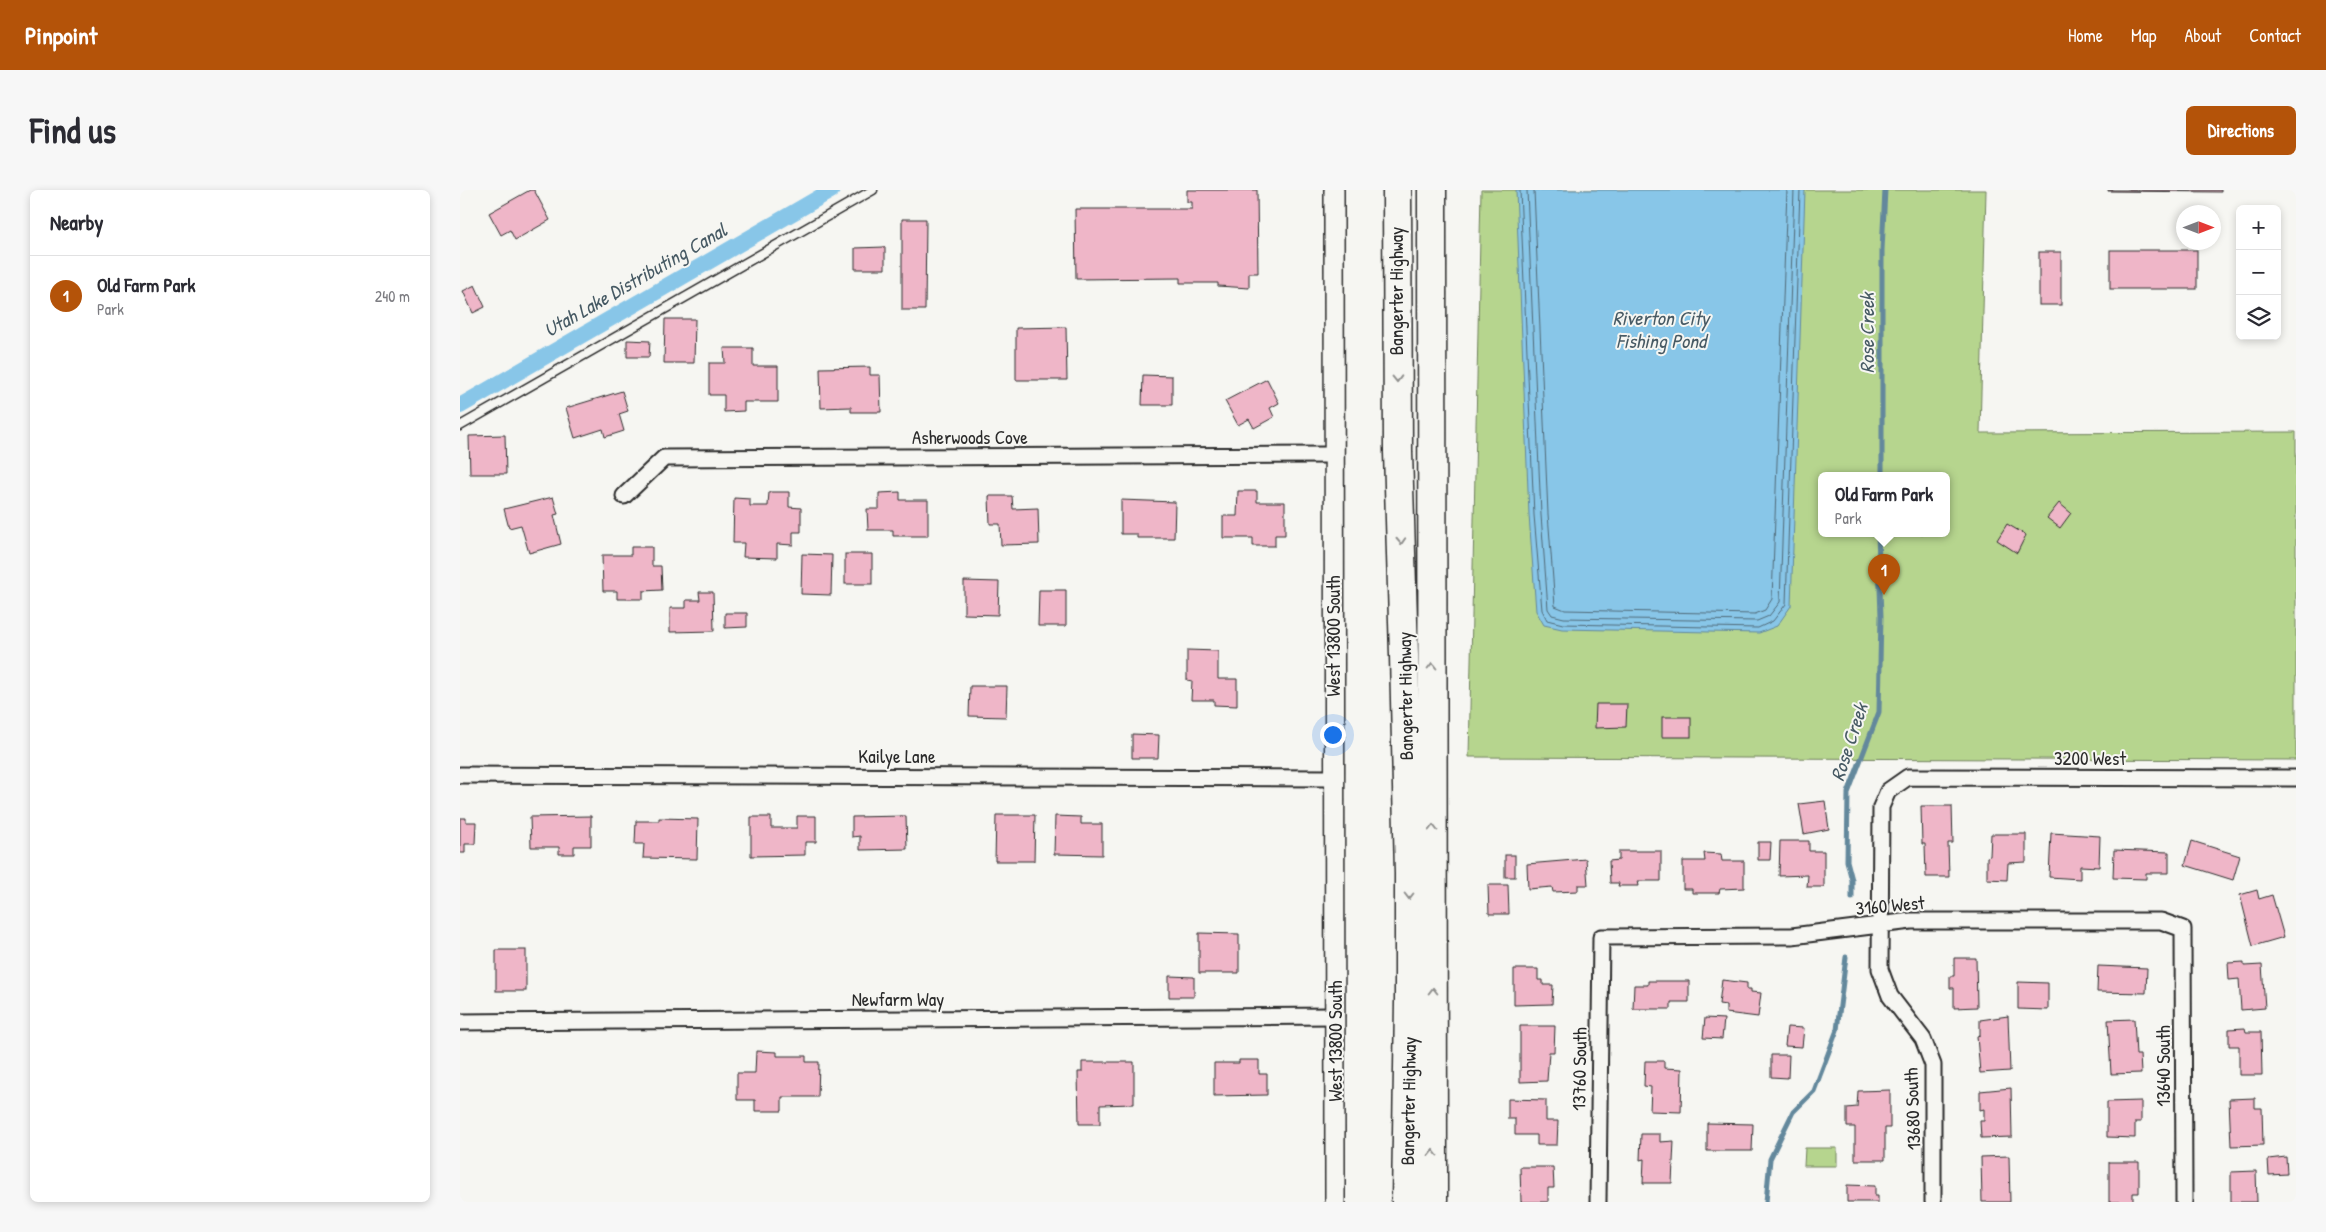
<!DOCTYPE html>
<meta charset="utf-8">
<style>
:root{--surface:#fff;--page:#f7f7f7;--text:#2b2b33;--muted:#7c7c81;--line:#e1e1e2;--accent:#b45309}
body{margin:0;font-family:"Patrick Hand",sans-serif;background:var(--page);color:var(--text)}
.controls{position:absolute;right:15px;top:15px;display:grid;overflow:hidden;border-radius:8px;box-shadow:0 2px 8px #0003}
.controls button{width:45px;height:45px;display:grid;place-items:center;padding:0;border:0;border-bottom:1px solid var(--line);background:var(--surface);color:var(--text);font:25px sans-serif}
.compass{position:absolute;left:1716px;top:15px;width:45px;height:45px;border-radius:50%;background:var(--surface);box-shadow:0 2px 8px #0003;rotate:90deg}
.you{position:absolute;left:872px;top:544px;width:18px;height:18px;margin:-12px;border:4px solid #fff;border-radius:50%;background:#1a73e8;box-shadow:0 0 0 8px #1a73e833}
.badge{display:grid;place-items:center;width:32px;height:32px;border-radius:50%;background:var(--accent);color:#fff;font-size:16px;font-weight:700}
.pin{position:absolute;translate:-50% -41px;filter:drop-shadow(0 1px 2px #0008)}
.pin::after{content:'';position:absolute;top:26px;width:18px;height:15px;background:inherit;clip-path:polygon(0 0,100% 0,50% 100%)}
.popup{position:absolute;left:1358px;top:282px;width:132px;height:65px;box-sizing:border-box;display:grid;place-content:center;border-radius:8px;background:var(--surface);filter:drop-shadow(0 1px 4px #0005);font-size:16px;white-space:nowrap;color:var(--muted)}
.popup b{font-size:19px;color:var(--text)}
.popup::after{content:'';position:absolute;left:50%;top:100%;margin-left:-10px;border:10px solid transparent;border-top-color:var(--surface)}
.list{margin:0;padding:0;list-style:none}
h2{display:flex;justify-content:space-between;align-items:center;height:65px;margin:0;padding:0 20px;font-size:21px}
h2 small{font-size:16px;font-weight:400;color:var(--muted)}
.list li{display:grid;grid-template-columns:32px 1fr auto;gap:15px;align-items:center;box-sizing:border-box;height:80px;padding:0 20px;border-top:1px solid var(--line)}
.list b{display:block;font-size:19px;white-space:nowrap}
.list p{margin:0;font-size:16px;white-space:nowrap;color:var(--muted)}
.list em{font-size:16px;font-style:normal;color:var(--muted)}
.icon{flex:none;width:28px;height:28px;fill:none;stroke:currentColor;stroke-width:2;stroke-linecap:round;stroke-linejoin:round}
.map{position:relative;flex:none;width:1836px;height:1012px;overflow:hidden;border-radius:8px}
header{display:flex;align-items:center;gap:30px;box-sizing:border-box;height:70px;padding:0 25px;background:var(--accent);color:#fff}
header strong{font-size:24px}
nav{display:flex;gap:28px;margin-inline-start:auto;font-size:18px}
.intro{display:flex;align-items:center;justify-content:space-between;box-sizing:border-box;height:120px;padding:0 30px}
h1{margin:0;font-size:35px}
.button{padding:12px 22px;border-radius:8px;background:var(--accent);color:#fff;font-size:18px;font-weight:700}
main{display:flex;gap:30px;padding:0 30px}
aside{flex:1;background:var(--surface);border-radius:8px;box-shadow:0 2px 8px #0003}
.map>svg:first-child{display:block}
.green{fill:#b6d58e;stroke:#70805c;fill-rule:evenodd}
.water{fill:#88c6e8;stroke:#63889c}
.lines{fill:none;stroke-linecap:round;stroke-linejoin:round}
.shore{stroke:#506977;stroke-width:1}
.stream{stroke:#63889c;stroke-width:5}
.canal{stroke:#88c6e8;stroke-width:16}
.building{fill:#efb6c8;stroke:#2b2b2b}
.service-casing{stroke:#2b2b2b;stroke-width:11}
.minor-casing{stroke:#2b2b2b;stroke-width:19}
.tertiary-casing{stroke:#2b2b2b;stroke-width:22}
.motorway-casing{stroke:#2b2b2b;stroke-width:31}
.service{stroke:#f6f6f2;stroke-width:8}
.minor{stroke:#f6f6f2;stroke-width:15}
.tertiary{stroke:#f6f6f2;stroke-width:19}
.motorway{stroke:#f6f6f2;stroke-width:28}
.oneway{stroke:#90908e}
.labels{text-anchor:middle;stroke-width:4;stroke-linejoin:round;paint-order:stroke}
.street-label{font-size:19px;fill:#2b2b2b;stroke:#f6f6f2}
.water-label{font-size:20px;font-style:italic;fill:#475a64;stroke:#f6f6f2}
</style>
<header>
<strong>Pinpoint</strong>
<nav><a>Home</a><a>Map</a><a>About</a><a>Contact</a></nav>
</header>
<div class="intro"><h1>Find us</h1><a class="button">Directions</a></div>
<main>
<aside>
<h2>Nearby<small></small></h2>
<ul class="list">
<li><span class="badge">1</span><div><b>Old Farm Park</b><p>Park</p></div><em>240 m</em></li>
</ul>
</aside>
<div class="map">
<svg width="1836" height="1012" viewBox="0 0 1836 1012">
<rect width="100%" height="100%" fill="#f6f6f2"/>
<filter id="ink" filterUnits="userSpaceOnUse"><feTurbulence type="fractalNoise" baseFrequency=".02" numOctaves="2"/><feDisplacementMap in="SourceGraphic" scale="10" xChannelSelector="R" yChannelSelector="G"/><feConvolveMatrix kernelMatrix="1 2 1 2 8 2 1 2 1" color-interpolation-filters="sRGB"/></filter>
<g filter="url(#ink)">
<g class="green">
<path d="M1021 0H1526L1520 243 1836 242V570L1009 567ZM1362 286H1486V344H1362Z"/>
<polygon points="1345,958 1377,958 1377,976 1344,976"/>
</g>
<polygon class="water" points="1056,0 1345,0 1331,416 1317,436 1299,443 1102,439 1084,435 1076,421 1069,325"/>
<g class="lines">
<g class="shore">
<polyline points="1060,0 1074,325 1082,420 1087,430 1103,434 1298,438 1313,431 1326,414 1340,0"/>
<polyline points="1067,0 1081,325 1088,419 1092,425 1104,428 1297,431 1309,426 1320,412 1334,0"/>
<polyline points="1074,0 1088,324 1095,416 1105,420 1295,424 1305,420 1312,409 1327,0"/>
</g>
<g class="stream">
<polyline points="1422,286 1422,60 1425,0"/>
<polyline points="1392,708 1392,690 1387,671 1388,603 1419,522 1421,426 1418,344"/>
<polyline points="1306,1012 1310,969 1333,922 1354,901 1377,840 1386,767"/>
</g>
<polyline class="canal" points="0,216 372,0"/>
</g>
<g class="building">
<polygon points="70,0 74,0 90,30 55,50 50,40 41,45 29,23"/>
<polygon points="727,0 797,0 798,83 789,83 789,98 758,96 758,93 720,93 720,88 616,89 615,19 732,19 732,12 727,12"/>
<polygon points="1648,0 1761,0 1761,2 1648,1"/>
<polygon points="442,29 466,29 465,120 442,120"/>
<polygon points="425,57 425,79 395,79 395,58"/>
<rect x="1650" y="60" width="87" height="39"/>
<rect x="1579" y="62" width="22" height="53"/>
<polygon points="15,95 25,117 13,123 3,101"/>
<polygon points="205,129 235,129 234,173 204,173"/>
<polygon points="606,137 607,190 556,190 556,138"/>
<polygon points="167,150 190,151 189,167 167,167"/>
<polygon points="264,158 293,158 293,176 318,176 318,212 284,212 284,221 264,222 264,205 249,205 249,173 265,173"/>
<polygon points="410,177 410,185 420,185 421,222 391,222 391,217 361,218 360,178"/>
<polygon points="683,185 712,186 712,215 682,215"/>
<polygon points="807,189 819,213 810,218 814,227 794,238 789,229 778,235 765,211"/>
<polygon points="162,201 168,221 159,224 164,241 145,247 143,239 115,248 106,218"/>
<polygon points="45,245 46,284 10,284 9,246"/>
<polygon points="778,301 797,301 797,312 825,312 825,345 815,345 815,356 793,356 793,348 763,348 763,326 777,326"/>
<polygon points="309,302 329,302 329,317 341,318 341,342 333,342 333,355 317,354 317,368 283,367 284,353 273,353 274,308 290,309 290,316 308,316"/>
<polygon points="440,302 440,310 468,310 468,346 433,346 433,340 408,340 407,319 419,319 419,303"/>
<polygon points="529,306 552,306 553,319 578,318 579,354 541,355 540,334 530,334"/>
<polygon points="93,307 98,324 94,325 101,354 69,363 61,335 49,338 44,319"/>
<polygon points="661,310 715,312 714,348 677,348 677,344 661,344"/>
<polygon points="1599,313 1611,323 1600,338 1587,328"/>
<polygon points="1547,334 1566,345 1557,363 1537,350"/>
<polygon points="171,357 192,357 192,376 201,376 202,400 183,401 183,409 157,409 157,401 143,401 142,365 171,365"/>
<polygon points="342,364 372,365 371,405 341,404"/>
<rect x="385" y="364" width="27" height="30"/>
<polygon points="504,391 539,392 538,425 504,424"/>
<polygon points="579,400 606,400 606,436 578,436"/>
<polygon points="239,402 253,402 254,441 210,442 210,418 226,418 226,410 240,410"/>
<polygon points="265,423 287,423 287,437 265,438"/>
<polygon points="727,460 758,461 758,489 777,489 777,516 754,515 754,510 731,510 732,491 727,490"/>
<polygon points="510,496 547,496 546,527 509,526"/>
<polygon points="1136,514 1167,514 1166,537 1135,538"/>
<rect x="1202" y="527" width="29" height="20"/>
<polygon points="672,544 699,545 698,568 672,568"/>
<polygon points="1365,611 1369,639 1344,644 1339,614"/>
<polygon points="1461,616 1492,616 1493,653 1488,653 1489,687 1466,687 1465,654 1462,654"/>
<polygon points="536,625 575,625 574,671 535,671"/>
<polygon points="131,626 131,656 114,656 114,664 99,664 99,657 71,657 70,627"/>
<polygon points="337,626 356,626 356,652 345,652 345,665 291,666 291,627 311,627 311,638 337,638"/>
<polygon points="446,626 447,659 400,660 400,646 392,647 392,627"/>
<polygon points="595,626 621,627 621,634 642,634 642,665 594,664"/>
<polygon points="0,628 6,628 6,632 16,632 15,654 5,654 5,663 0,663"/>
<polygon points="199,628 238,629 237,669 183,668 184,654 175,654 176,631 199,631"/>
<polygon points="1591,643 1640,646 1639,677 1620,676 1620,689 1589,687"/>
<polygon points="1531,644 1566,644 1566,672 1548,673 1547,690 1527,689 1527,667 1530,666"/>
<polygon points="1320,651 1349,651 1349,661 1364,661 1364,697 1347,697 1348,685 1319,686"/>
<polygon points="1732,651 1780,666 1773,690 1725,675"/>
<polygon points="1298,652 1311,652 1310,670 1298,670"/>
<polygon points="1654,660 1709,662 1709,683 1686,683 1686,689 1653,688"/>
<polygon points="1159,661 1201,661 1201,691 1178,691 1179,696 1158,696 1159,693 1150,693 1149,671 1159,670"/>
<polygon points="1244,663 1261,664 1262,671 1284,671 1284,698 1260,699 1259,703 1232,703 1232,699 1223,699 1223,671 1245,671"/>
<rect x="1045" y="665" width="10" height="22"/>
<polygon points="1126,669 1128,695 1118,695 1118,701 1093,702 1092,697 1068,699 1067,674"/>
<polygon points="1028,695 1048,695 1049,724 1029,724"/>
<polygon points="1797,700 1799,709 1812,705 1824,747 1793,756 1780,705"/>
<polygon points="739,743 779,744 779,783 739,783"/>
<rect x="36" y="760" width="30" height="41"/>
<polygon points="1494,768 1516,768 1517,817 1494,818 1494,798 1490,798 1490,786 1494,786"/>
<polygon points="1784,772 1784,776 1802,775 1805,818 1781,820 1779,789 1769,790 1768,773"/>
<polygon points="1638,776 1687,778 1686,803 1637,802"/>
<polygon points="1054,779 1078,779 1078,790 1083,790 1083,795 1093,795 1092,814 1054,815"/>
<polygon points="709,786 734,787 734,807 709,807"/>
<polygon points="1262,790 1287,793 1287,799 1291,799 1291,802 1301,803 1298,827 1266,823 1266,815 1259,814"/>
<polygon points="1188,791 1229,791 1229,812 1211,812 1211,819 1173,819 1174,795 1188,795"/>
<polygon points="1558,792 1588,793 1588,820 1558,819"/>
<polygon points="1548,826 1550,881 1520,883 1517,846 1520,845 1520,830"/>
<polygon points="1245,828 1264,829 1262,849 1243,848"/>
<polygon points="1674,829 1676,865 1680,865 1681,883 1651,884 1648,830"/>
<polygon points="1060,836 1095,836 1094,862 1089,862 1087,891 1060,892"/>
<polygon points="1327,837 1344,838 1342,857 1325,856"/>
<polygon points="1785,838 1786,842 1801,842 1802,885 1779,885 1779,856 1769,856 1769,839"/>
<polygon points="296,861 317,862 317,866 346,866 346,872 359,872 358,907 322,907 322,921 295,921 295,910 277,910 277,883 295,883"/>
<polygon points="1311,865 1329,865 1328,888 1311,887"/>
<polygon points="779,870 799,870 799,884 807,884 807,905 754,906 754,873 779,873"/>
<polygon points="1185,871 1204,871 1204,878 1222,879 1221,922 1190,921 1191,897 1184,896"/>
<polygon points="622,872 674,872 674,914 640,915 640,934 619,934 618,882 622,882"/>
<polygon points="1551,898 1552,947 1521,948 1520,931 1524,931 1524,919 1520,920 1520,901"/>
<polygon points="1430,900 1430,938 1425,938 1425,970 1395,970 1395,937 1387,937 1387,918 1397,917 1398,901"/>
<polygon points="1795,908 1795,918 1802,918 1803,955 1771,956 1769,909"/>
<polygon points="1048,909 1086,910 1086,931 1098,931 1097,955 1077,955 1077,945 1055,945 1055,929 1048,929"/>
<polygon points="1681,911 1681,932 1675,932 1675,948 1647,947 1647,912"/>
<polygon points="1247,933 1293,934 1292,961 1247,961"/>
<polygon points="1181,944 1200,944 1200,952 1214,951 1212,993 1183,993 1184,969 1180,970"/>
<polygon points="1549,966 1550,1012 1522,1012 1521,967"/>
<polygon points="1826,967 1827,984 1809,985 1808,969"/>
<polygon points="1649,972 1679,972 1679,1003 1673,1003 1673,1012 1649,1012"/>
<polygon points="1060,977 1093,977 1094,998 1088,998 1088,1012 1061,1012"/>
<polygon points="1796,981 1797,1012 1771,1012 1771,982"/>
<polygon points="1387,995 1415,996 1415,1006 1418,1006 1418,1012 1387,1012"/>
</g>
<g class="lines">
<g class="service-casing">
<polyline id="service" points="0,236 413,0"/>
</g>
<g class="minor-casing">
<g id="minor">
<polyline points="164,306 204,268 873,265"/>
<polyline points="0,585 873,588"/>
<polyline points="0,832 876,826"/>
<polyline points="1138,1012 1141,747 1332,746 1451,731 1701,731 1723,739 1724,1012"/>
<polyline points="1473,1012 1473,875 1463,849 1430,806 1420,779 1421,617 1428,601 1448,587 1836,588"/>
</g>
</g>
<g class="tertiary-casing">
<polyline id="tertiary" points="874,0 875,1012"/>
</g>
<g class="motorway-casing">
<g id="motorway">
<polyline points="937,0 938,262 944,465 949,684 949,812 946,1012"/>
<polyline points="972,0 973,1012"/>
</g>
</g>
<use href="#service" class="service"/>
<use href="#minor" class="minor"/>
<use href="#tertiary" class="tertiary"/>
<use href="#motorway" class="motorway"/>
</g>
<defs><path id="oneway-chevron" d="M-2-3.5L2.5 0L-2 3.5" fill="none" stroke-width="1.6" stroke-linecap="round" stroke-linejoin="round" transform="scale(1.25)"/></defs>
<g class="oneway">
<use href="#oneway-chevron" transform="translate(937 189) rotate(89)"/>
<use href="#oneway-chevron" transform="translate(941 351) rotate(87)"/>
<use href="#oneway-chevron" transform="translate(972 476) rotate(-90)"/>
<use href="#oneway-chevron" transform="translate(973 638) rotate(-90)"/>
<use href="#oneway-chevron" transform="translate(949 706) rotate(90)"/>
<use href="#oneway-chevron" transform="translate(973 801) rotate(-90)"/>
<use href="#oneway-chevron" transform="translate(973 963) rotate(-90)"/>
</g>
</g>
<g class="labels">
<g class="street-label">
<text transform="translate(936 101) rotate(-90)" y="7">Bangerter Highway</text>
<text x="510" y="254">Asherwoods Cove</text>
<text transform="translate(873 446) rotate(-90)" y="7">West 13800 South</text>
<text transform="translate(945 506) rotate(-91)" y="7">Bangerter Highway</text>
<text x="437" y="573">Kailye Lane</text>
<text x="1630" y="575">3200 West</text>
<text transform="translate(1430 715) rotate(-5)" y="7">3160 West</text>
<text x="438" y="816">Newfarm Way</text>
<text transform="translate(875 851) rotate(-90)" y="7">West 13800 South</text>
<text transform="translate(1703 876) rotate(-90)" y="7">13640 South</text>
<text transform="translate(1119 879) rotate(-89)" y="7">13760 South</text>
<text transform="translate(948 911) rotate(-89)" y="7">Bangerter Highway</text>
<text transform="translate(1452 919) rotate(-92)" y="7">13680 South</text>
</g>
<g class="water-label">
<text transform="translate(175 90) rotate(-30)" y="7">Utah Lake Distributing Canal</text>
<text x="1201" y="135">Riverton City<tspan x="1201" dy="23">Fishing Pond</tspan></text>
<text transform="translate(1407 143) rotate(-90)" y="7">Rose Creek</text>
<text transform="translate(1389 552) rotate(-72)" y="7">Rose Creek</text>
</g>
</g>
</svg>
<div class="controls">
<button>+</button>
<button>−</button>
<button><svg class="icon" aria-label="layers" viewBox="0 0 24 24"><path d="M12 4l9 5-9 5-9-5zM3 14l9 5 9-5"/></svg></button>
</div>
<svg class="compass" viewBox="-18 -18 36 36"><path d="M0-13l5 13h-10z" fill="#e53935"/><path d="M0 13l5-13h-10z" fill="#7c7c81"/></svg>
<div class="you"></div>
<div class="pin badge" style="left:1424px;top:405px">1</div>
<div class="popup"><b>Old Farm Park</b>Park</div>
</div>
</main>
